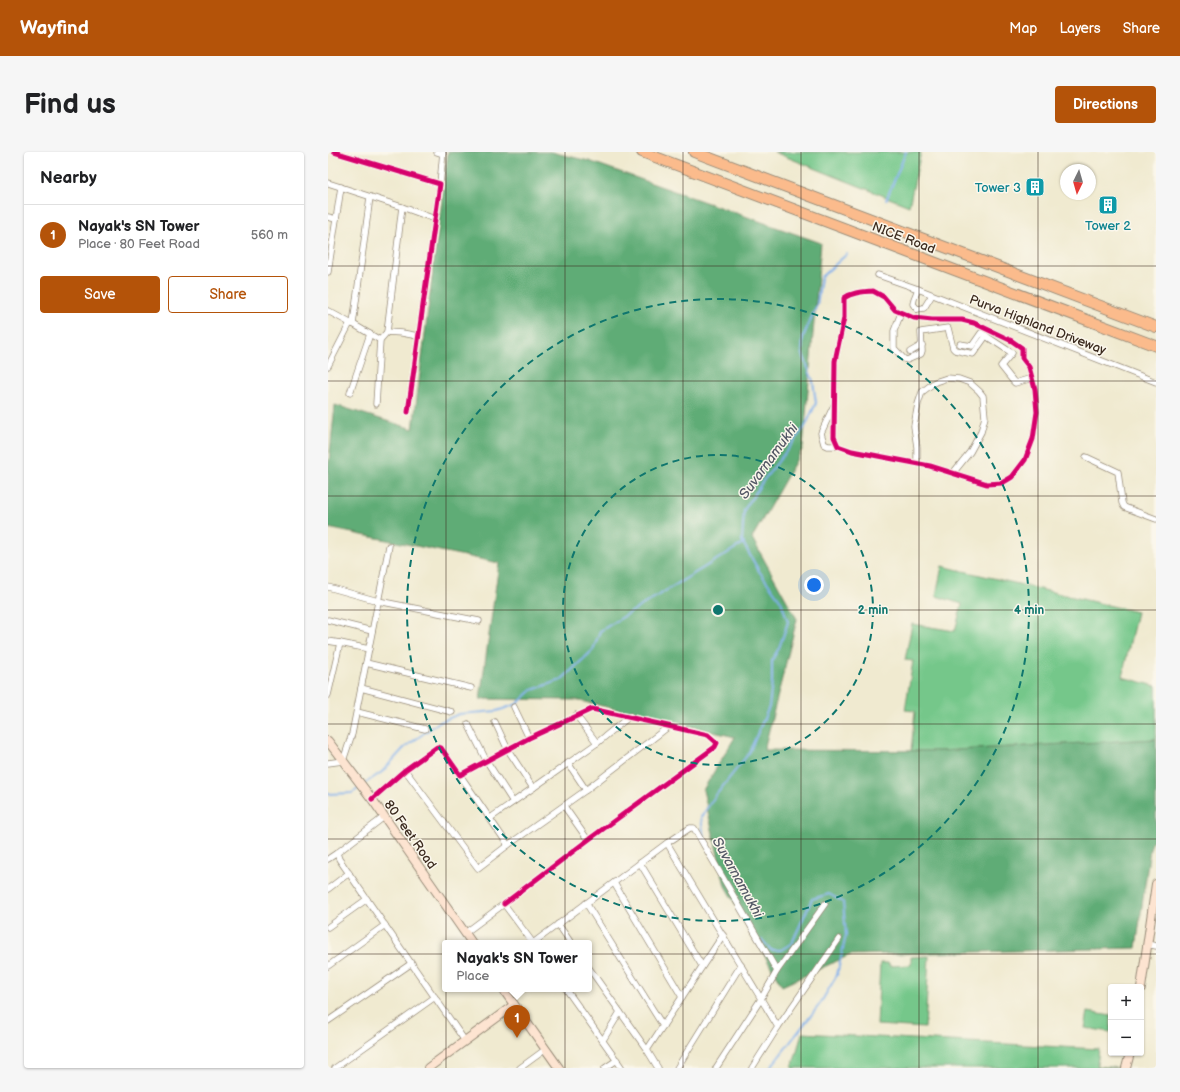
<!DOCTYPE html>
<meta charset="utf-8">
<style>
:root{--surface:#fff;--page:#f6f6f6;--text:#202124;--muted:#757577;--line:#e0e0e0;--accent:#b45309}
body{margin:0;font-family:"Balsamiq Sans",sans-serif;background:var(--page);color:var(--text)}
.controls{position:absolute;right:12px;bottom:12px;display:grid;overflow:hidden;border-radius:4px;box-shadow:0 1px 3px #0004}
.controls button{width:36px;height:36px;display:grid;place-items:center;padding:0;border:0;border-bottom:1px solid var(--line);background:var(--surface);color:var(--text);font:20px sans-serif}
.compass{position:absolute;left:732px;top:12px;width:36px;height:36px;border-radius:50%;background:var(--surface);box-shadow:0 1px 3px #0004;rotate:185deg}
.you{position:absolute;left:486px;top:433px;width:14px;height:14px;margin:-10px;border:3px solid #fff;border-radius:50%;background:#1a73e8;box-shadow:0 0 0 6px #1a73e833}
.badge{display:grid;place-items:center;width:26px;height:26px;border-radius:50%;background:var(--accent);color:#fff;font-size:13px;font-weight:700}
.pin{position:absolute;translate:-50% -33px;filter:drop-shadow(0 1px 2px #0008)}
.pin::after{content:'';position:absolute;top:21px;width:14px;height:12px;background:inherit;clip-path:polygon(0 0,100% 0,50% 100%)}
.popup{position:absolute;left:114px;top:788px;width:150px;height:52px;box-sizing:border-box;display:grid;place-content:center;border-radius:4px;background:var(--surface);filter:drop-shadow(0 1px 3px #0005);font-size:13px;white-space:nowrap;color:var(--muted)}
.popup b{font-size:15px;color:var(--text)}
.popup::after{content:'';position:absolute;left:50%;top:100%;margin-left:-8px;border:8px solid transparent;border-top-color:var(--surface)}
.list{margin:0;padding:0;list-style:none}
h2{display:flex;justify-content:space-between;align-items:center;height:52px;margin:0;padding:0 16px;font-size:17px}
h2 small{font-size:13px;font-weight:400;color:var(--muted)}
.list li{display:grid;grid-template-columns:26px 1fr auto;gap:12px;align-items:center;box-sizing:border-box;height:60px;padding:0 16px;border-top:1px solid var(--line)}
.list b{display:block;font-size:15px;white-space:nowrap}
.list p{margin:0;font-size:13px;white-space:nowrap;color:var(--muted)}
.list em{font-size:13px;font-style:normal;color:var(--muted)}
.actions{display:flex;gap:8px;padding:12px 16px}
.actions a{flex:1;padding:9px 0;border:1px solid var(--accent);border-radius:4px;text-align:center;font-size:14px;color:var(--accent)}
.actions .main{background:var(--accent);color:#fff}
.map{position:relative;flex:none;width:828px;height:916px;overflow:hidden;border-radius:4px}
header{display:flex;align-items:center;gap:24px;box-sizing:border-box;height:56px;padding:0 20px;background:var(--accent);color:#fff}
header strong{font-size:19px}
nav{display:flex;gap:22px;margin-inline-start:auto;font-size:14px}
.intro{display:flex;align-items:center;justify-content:space-between;box-sizing:border-box;height:96px;padding:0 24px}
h1{margin:0;font-size:28px}
.button{padding:10px 18px;border-radius:4px;background:var(--accent);color:#fff;font-size:14px;font-weight:700}
main{display:flex;gap:24px;padding:0 24px}
aside{flex:1;background:var(--surface);border-radius:4px;box-shadow:0 1px 3px #0004}
.map>svg:first-child{display:block}
.green{fill:#74c78a;stroke:#587854}
.forest{fill:#5fac76;stroke:#4d6b4a}
.lines{fill:none;stroke-linecap:round;stroke-linejoin:round}
.stream{stroke:#81b1ec;stroke-width:2}
.street-casing{stroke:#968a77;stroke-width:7}
.secondary-casing{stroke:#968a77;stroke-width:10}
.highway-casing{stroke:#968a77;stroke-width:12}
.street{stroke:#fff;stroke-width:5.5}
.secondary{stroke:#fde4d1;stroke-width:8}
.highway{stroke:#fbbb8c;stroke-width:10}
.cycleway-casing{stroke:#fbf7ec;stroke-width:8}
.cycleway{stroke:#d6006c;stroke-width:5}
.grid{fill:none;stroke:#3b2a1e;stroke-width:1;stroke-opacity:0.55}
.ring{fill:none;stroke:#0f766e;stroke-width:2;stroke-dasharray:7 5}
.labels{text-anchor:middle;stroke-width:3;stroke-linejoin:round;paint-order:stroke}
.culture-label{font-size:13px;fill:#0d838f;stroke:#fbf7ec;text-anchor:end}
.street-label{font-size:13px;fill:#3b2a1e;stroke:#fbf7ec}
.water-label{font-size:14px;font-style:italic;fill:#545966;stroke:#fbf7ec}
.centre{fill:#0f766e;stroke:#fbf7ec;stroke-width:2}
.ring-label{font-size:12px;text-anchor:middle;font-weight:bold;fill:#0f766e;stroke:#fbf7ec;stroke-width:3;stroke-linejoin:round;paint-order:stroke}
</style>
<header>
<strong>Wayfind</strong>
<nav><a>Map</a><a>Layers</a><a>Share</a></nav>
</header>
<div class="intro"><h1>Find us</h1><a class="button">Directions</a></div>
<main>
<aside>
<h2>Nearby<small></small></h2>
<ul class="list">
<li><span class="badge">1</span><div><b>Nayak's SN Tower</b><p>Place · 80 Feet Road</p></div><em>560 m</em></li>
</ul>
<div class="actions"><a class="main">Save</a><a>Share</a></div>
</aside>
<div class="map">
<svg width="828" height="916" viewBox="0 0 828 916">
<rect width="100%" height="100%" fill="#fbf7ec"/>
<filter id="ink" filterUnits="userSpaceOnUse"><feTurbulence type="fractalNoise" baseFrequency=".025" numOctaves="2"/><feDisplacementMap in="SourceGraphic" scale="8" xChannelSelector="R" yChannelSelector="G"/><feConvolveMatrix kernelMatrix="1 2 1 2 8 2 1 2 1" color-interpolation-filters="sRGB"/></filter>
<filter id="wash" filterUnits="userSpaceOnUse"><feTurbulence type="fractalNoise" baseFrequency=".012" numOctaves="4" result="noise"/><feDisplacementMap in="SourceGraphic" scale="16" xChannelSelector="R" yChannelSelector="G"/><feGaussianBlur stdDeviation="0.9" result="paint"/><feColorMatrix in="noise" values="0 0 0 0 0 0 0 0 0 0 0 0 0 0 0 0 0 1.4 0 .05"/><feComposite in="paint" operator="in"/></filter>
<g filter="url(#wash)">
<rect width="100%" height="100%" fill="#f0ead0"/>
<g class="green">
<polygon points="446,0 593,0 581,54"/>
<polygon points="614,414 809,460 794,525 828,534 828,587 612,599 583,599 587,559 577,558 585,509 577,508 584,472 627,479 634,452 608,444"/>
<polygon points="601,804 597,876 549,873 552,811 561,811 561,814 583,813 583,805"/>
<polygon points="760,860 783,864 783,880 757,876"/>
<polygon points="474,881 771,897 769,914 792,916 464,916"/>
</g>
<polygon class="forest" points="120,0 223,0 261,9 493,91 475,296 424,386 469,467 436,598 612,599 828,587 828,678 822,697 808,796 522,803 454,834 397,734 375,638 407,585 249,548 152,547 171,411 0,376 0,319 7,253 85,277"/>
<g class="lines">
<g class="stream">
<polyline points="558,48 578,0"/>
<polyline points="36,632 54,620 76,596 110,571 131,562 169,559 189,552 204,538 233,528 265,498 272,479 416,391"/>
<polyline points="0,642 24,641 33,635"/>
<polyline points="384,701 376,687 373,665 388,643 421,601 441,555 444,530 444,508 451,496 460,470 453,449 431,419 414,389 416,358 435,329 477,275 488,251 485,229 474,200 475,185 489,153 493,125 519,102"/>
<polyline points="434,788 443,798 453,798 464,791 484,747 501,742 515,750 518,783 509,823 492,852 442,916"/>
</g>
</g>
</g>
<g filter="url(#ink)">
<g class="lines">
<g class="street-casing">
<g id="street">
<polyline points="6,0 112,32 80,260"/>
<polyline points="109,0 115,2"/>
<polyline points="0,31 74,55"/>
<polyline points="112,32 115,0"/>
<polyline points="42,45 25,172 52,188"/>
<polyline points="0,65 8,67"/>
<polyline points="0,120 13,35"/>
<polyline points="550,123 590,137 828,230"/>
<path d="M545 139 556 145 567 158 586 166 604 168H634L646 171 684 189 694 196V206L701 215 707 237 709 260 705 287 697 308 684 325 674 331 659 332 602 314 524 299 510 294 506 285 507 209 516 166V146C525 140 534 140 545 139Z"/>
<polyline points="589,157 585,152 586,147 590,137"/>
<polyline points="589,157 596,156 604,143"/>
<polyline points="0,159 24,172"/>
<polyline points="573,161 566,179 566,196 576,207 579,208 593,202 594,199 593,180 620,176 625,196 627,198 645,202 658,184 684,201 673,214 685,229 687,231 704,226"/>
<polyline points="59,180 74,55 107,67"/>
<polyline points="632,192 644,194 653,181 658,184"/>
<polyline points="582,200 594,193"/>
<polyline points="0,214 22,171"/>
<polyline points="22,241 42,182"/>
<polyline points="48,252 52,188 59,180 74,181 90,184"/>
<polyline points="506,253 493,281 496,292 500,294 510,294"/>
<polyline points="758,305 790,320 794,351 796,355 828,367"/>
<polyline points="589,311 589,295 586,274 590,252 594,240 607,230 619,226 631,227 642,231 651,239 655,244 657,265 653,280 642,300 625,321"/>
<polyline points="0,435 50,449 151,469"/>
<polyline points="0,468 44,479"/>
<polyline points="0,489 12,491"/>
<polyline points="38,511 143,536"/>
<polyline points="33,536 124,560"/>
<polyline points="0,543 12,491 41,497"/>
<polyline points="186,555 201,586"/>
<polyline points="29,560 97,577"/>
<polyline points="248,563 269,591"/>
<polyline points="167,570 180,598 205,636"/>
<polyline points="140,572 158,608 185,650"/>
<polyline points="0,611 15,609 24,582 61,394"/>
<polyline points="240,611 258,638"/>
<polyline points="77,618 150,716 180,693 258,638 340,575"/>
<polyline points="132,623 180,693"/>
<polyline points="44,647 77,618 109,595 113,596 132,623 201,586 264,557 380,583 389,591 387,595 260,688 176,752"/>
<polyline points="236,654 260,688"/>
<polyline points="56,665 9,701 11,707 137,889"/>
<polyline points="161,667 269,591 302,564"/>
<polyline points="339,691 450,875 424,916"/>
<polyline points="0,707 9,701"/>
<polyline points="312,711 374,814"/>
<polyline points="286,731 354,845"/>
<polyline points="0,737 21,721"/>
<polyline points="258,751 335,874"/>
<polyline points="230,772 243,791"/>
<polyline points="0,775 39,747"/>
<polyline points="137,781 176,752 205,791"/>
<polyline points="205,791 339,691 362,676 366,676 449,819 433,847 388,916"/>
<polyline points="819,792 828,794"/>
<polyline points="0,814 57,773"/>
<polyline points="261,816 319,898 330,916"/>
<polyline points="449,819 497,752"/>
<polyline points="238,837 294,916"/>
<polyline points="0,869 84,811"/>
<polyline points="450,875 511,787"/>
<polyline points="275,888 292,860"/>
<polyline points="319,898 395,783"/>
<polyline points="7,916 107,845"/>
<polyline points="192,916 218,897"/>
<polyline points="277,916 289,908"/>
<polyline points="349,916 413,813"/>
</g>
</g>
<g class="secondary-casing">
<g id="secondary">
<polyline points="0,589 44,647 144,791"/>
<polyline points="813,836 828,732"/>
<polyline points="175,837 231,916"/>
<polyline points="100,916 186,853"/>
<polyline points="798,916 802,901"/>
</g>
</g>
<g class="highway-casing">
<g id="highway">
<polyline points="314,0 828,194"/>
<polyline points="366,0 828,175"/>
</g>
</g>
<use href="#street" class="street"/>
<use href="#secondary" class="secondary"/>
<use href="#highway" class="highway"/>
<g class="cycleway-casing">
<g id="cycleway">
<polyline points="6,0 112,32 80,260"/>
<path d="M545 139 556 145 567 158 586 166 604 168H634L646 171 684 189 694 196V206L701 215 707 237 709 260 705 287 697 308 684 325 674 331 659 332 602 314 524 299 510 294 506 285 507 209 516 166V146C525 140 534 140 545 139Z"/>
<polyline points="44,647 77,618 109,595 113,596 132,623 201,586 264,557 380,583 389,591 387,595 260,688 176,752"/>
</g>
</g>
<use href="#cycleway" class="cycleway"/>
</g>
</g>
<path class="grid" d="M118 0V916M237 0V916M355 0V916M473 0V916M591 0V916M710 0V916M0 114H828M0 229H828M0 344H828M0 458H828M0 572H828M0 687H828M0 802H828"/>
<g class="ring">
<circle cx="390" cy="458" r="155"/>
<circle cx="390" cy="458" r="311"/>
</g>
<defs>
<g id="building-square" transform="scale(1)"><rect x="-9" y="-9" width="18" height="18" rx="4" fill="#0f9aa8" stroke="#fbf7ec"/><path d="M-4-6H4V6H1V3H-1V6H-4ZM-2.5-4.3h1.7v1.8h-1.7ZM.8-4.3h1.7v1.8H.8ZM-2.5-1h1.7V.8h-1.7ZM.8-1h1.7V.8H.8Z" fill="#fff"/></g>
</defs>
<g fill-rule="evenodd">
<use href="#building-square" x="707" y="35"/>
<use href="#building-square" x="780" y="53"/>
</g>
<g class="labels">
<g class="culture-label">
<text x="693" y="40">Tower 3</text>
<text x="780" y="78" text-anchor="middle">Tower 2</text>
</g>
<g class="street-label">
<text transform="translate(576 85) rotate(21)" y="5">NICE Road</text>
<text transform="translate(710 172) rotate(21)" y="5">Purva Highland Driveway</text>
<text transform="translate(83 682) rotate(55)" y="5">80 Feet Road</text>
</g>
<g class="water-label">
<text transform="translate(440 309) rotate(-54)" y="5">Suvarnamukhi</text>
<text transform="translate(410 725) rotate(61)" y="5">Suvarnamukhi</text>
</g>
</g>
<circle cx="390" cy="458" r="6" class="centre"/>
<g class="ring-label">
<text x="545" y="462">2 min</text>
<text x="701" y="462">4 min</text>
</g>
</svg>
<div class="controls">
<button>+</button>
<button>−</button>
</div>
<svg class="compass" viewBox="-18 -18 36 36"><path d="M0-13l5 13h-10z" fill="#e53935"/><path d="M0 13l5-13h-10z" fill="#757577"/></svg>
<div class="you"></div>
<div class="pin badge" style="left:189px;top:886px">1</div>
<div class="popup"><b>Nayak's SN Tower</b>Place</div>
</div>
</main>
